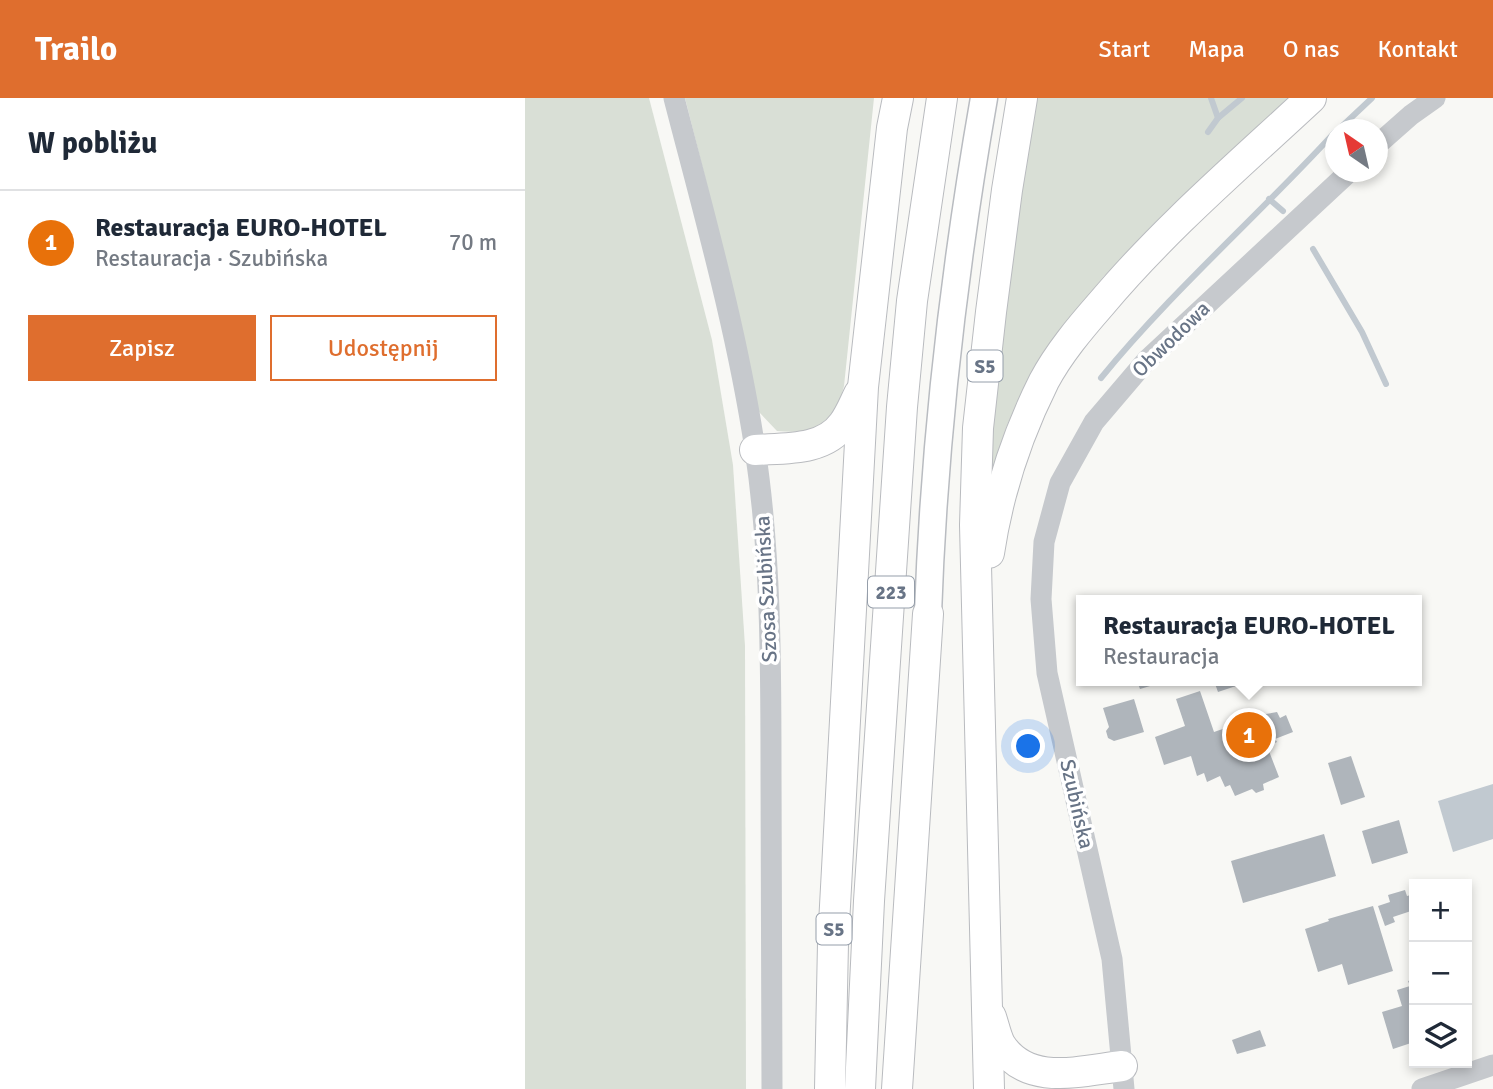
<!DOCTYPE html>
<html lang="pl">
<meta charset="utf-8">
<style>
:root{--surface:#fff;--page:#f2f2f3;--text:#1f2937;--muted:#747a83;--line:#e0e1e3;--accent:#df6e2e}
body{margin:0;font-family:Signika,sans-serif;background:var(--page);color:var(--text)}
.controls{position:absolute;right:21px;bottom:21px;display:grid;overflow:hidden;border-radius:0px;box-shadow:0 4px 10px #0003}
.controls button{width:63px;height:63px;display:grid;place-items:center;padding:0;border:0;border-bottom:2px solid var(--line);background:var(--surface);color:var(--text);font:35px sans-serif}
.compass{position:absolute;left:800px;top:21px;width:63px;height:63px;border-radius:50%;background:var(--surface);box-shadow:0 4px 10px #0003;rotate:326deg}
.you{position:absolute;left:504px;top:649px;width:24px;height:24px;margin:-18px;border:5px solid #fff;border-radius:50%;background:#1a73e8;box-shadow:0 0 0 10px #1a73e833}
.badge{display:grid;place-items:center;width:46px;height:46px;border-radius:50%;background:var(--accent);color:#fff;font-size:23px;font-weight:700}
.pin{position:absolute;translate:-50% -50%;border:4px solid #fff;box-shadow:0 2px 7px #0006}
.popup{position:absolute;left:551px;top:497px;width:346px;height:91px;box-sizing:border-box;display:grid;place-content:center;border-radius:0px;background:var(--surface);filter:drop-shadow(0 2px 5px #0005);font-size:23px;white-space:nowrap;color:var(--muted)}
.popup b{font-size:26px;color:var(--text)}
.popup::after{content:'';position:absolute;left:50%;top:100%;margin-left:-14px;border:14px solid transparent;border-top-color:var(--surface)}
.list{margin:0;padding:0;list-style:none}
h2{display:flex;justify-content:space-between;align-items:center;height:91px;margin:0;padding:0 28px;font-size:30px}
h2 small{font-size:23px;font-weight:400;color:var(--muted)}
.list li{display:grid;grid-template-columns:46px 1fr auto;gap:21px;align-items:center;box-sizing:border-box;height:105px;padding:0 28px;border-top:2px solid var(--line)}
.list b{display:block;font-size:26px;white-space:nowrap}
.list p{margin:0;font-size:23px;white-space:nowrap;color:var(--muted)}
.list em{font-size:23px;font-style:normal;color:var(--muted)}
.actions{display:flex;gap:14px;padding:21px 28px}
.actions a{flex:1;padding:16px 0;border:2px solid var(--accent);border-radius:0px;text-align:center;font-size:24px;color:var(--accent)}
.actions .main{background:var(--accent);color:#fff}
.icon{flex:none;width:38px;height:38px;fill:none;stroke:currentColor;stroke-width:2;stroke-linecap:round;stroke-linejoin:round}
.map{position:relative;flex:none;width:968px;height:991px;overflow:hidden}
header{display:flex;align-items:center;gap:42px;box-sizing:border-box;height:98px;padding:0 35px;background:var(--accent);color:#fff}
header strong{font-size:33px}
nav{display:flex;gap:38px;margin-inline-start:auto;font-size:24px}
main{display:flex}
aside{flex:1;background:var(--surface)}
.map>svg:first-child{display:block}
.green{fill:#d9dfd6}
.water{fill:#c1c9d0}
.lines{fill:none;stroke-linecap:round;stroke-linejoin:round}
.stream{stroke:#c1c9d0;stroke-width:6}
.building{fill:#afb5bb}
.major-casing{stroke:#b9bcc1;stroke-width:29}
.highway-casing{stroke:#b9bbbf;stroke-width:32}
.minor{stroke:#c6c9cd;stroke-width:21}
.major{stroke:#fff;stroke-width:26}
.highway{stroke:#fff;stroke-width:30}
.labels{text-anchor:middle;stroke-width:7;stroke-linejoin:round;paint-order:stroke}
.shield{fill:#fff;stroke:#959eaa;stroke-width:2}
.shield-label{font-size:19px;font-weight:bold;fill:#687486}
.street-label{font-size:21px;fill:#687486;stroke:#fff}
</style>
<header>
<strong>Trailo</strong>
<nav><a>Start</a><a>Mapa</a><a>O nas</a><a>Kontakt</a></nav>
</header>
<main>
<aside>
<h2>W pobliżu<small></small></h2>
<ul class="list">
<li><span class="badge" style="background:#e8710a">1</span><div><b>Restauracja EURO-HOTEL</b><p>Restauracja · Szubińska</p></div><em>70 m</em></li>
</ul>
<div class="actions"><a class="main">Zapisz</a><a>Udostępnij</a></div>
</aside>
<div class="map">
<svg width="968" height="991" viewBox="0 0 968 991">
<rect width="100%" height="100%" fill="#f8f8f5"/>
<g class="green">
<polygon points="0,0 124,0 187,242 208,367 220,548 221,991 0,991"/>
<path d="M160 0H349L319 288C310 327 291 337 252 333L234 314 185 99Z"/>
<polygon points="510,0 769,0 579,178 534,234 505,281 482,327 464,390 466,295"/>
</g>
<polygon class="water" points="968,686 968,741 928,754 913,703"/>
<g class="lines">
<g class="stream">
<polyline points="686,0 693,20"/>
<polyline points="813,32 847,0"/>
<polyline points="683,34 693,20 717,0"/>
<polyline points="744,101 758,113"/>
<polyline points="788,151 837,234 861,286"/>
<path d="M576 280C647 193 734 117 810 34"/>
</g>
</g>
<g class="building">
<polygon points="612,583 642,583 615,591"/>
<polygon points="689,583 726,583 693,594"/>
<polygon points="675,593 689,634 741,616 752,614 755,620 761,617 768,634 750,641 752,644 742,648 754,679 738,686 739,692 731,695 727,691 710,698 705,687 700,689 695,678 682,684 679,675 672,678 666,658 639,667 630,639 660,628 651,601"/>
<polygon points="609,601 619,634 589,643 583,640 581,633 584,629 578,610"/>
<polygon points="826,658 840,699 816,707 803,665"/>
<polygon points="874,722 883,755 847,766 837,733"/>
<polygon points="799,736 811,778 718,805 706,763"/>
<polygon points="880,792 882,798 889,796 889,812 868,819 870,824 860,828 853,808 865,804 863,797"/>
<polygon points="848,808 868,873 823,887 817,866 793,874 780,831 804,823 803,821"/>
<polygon points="889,881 889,944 868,951 857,914 877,908 872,892 885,888 883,883"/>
<polygon points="735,932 741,948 712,956 707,942"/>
</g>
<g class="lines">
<g class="major-casing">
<path id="major" d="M403 516C409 343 429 171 459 0"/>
</g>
<g class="highway-casing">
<g id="highway">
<path d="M230 352C260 350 299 353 318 326 325 317 329 306 334 296"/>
<path d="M464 455C473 395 492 337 519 283 534 255 555 230 576 206 639 131 714 67 786 0"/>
<path d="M466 919C469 928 471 938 475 946 502 989 555 973 597 968"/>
<polyline points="305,991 308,845 338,289 367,30 373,0"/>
<polyline points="335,991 344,803 377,309 387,203 417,0"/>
<polyline points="372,991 403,516"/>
<polyline points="464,991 450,427 453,330 466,214 482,92 497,0"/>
</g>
</g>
<g class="minor">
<path d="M149 0C179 116 212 232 230 351 246 457 246 566 246 673 247 779 247 885 247 991"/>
<polyline points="852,47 886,17 910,0"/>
<polyline points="599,991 587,861 522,575 516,501 519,444 535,385 569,324 621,263 824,74"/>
<polyline points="897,991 968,967"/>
</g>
<use href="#major" class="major"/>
<use href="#highway" class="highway"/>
</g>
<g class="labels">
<g class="shield">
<rect x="442.5" y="252.5" width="35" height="31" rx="5"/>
<rect x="343" y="478.5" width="46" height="31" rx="5"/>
<rect x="291.5" y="815.5" width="35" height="31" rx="5"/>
</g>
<g class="shield-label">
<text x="460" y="275">S5</text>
<text x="366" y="501">223</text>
<text x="309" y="838">S5</text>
</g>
<g class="street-label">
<text transform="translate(646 241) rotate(-44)" y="7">Obwodowa</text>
<text transform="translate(241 491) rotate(-93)" y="7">Szosa Szubińska</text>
<text transform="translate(552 706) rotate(77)" y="7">Szubińska</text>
</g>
</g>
</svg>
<div class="controls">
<button>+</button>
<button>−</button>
<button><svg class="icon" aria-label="layers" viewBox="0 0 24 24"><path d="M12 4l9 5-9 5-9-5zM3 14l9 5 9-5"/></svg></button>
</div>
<svg class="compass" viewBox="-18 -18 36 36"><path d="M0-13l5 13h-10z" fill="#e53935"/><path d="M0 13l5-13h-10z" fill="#747a83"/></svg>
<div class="you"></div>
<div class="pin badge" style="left:724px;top:637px;background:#e8710a">1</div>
<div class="popup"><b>Restauracja EURO-HOTEL</b>Restauracja</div>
</div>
</main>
